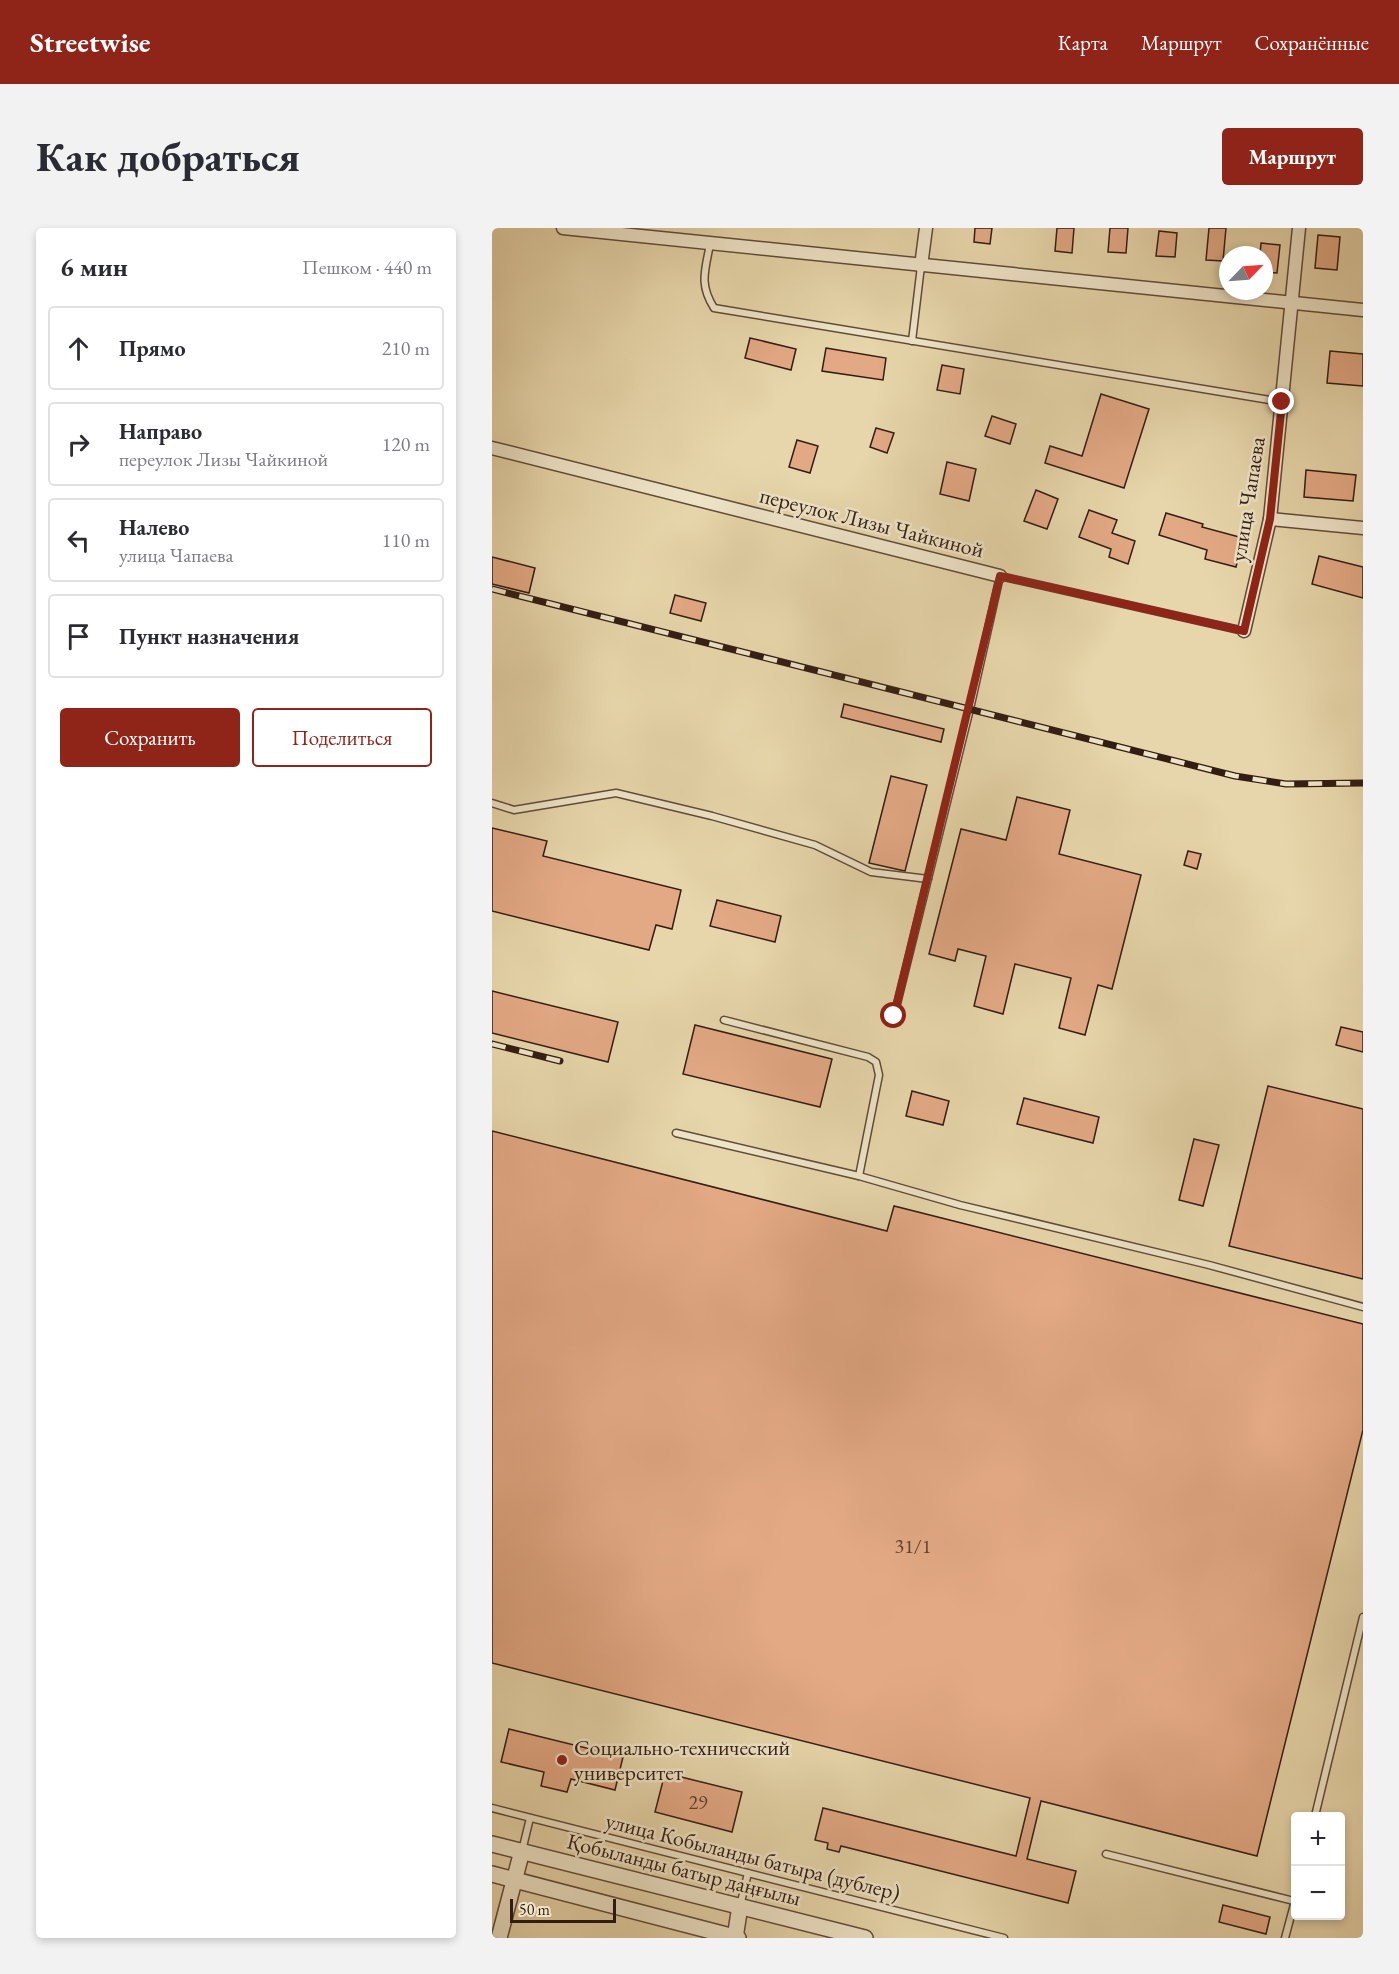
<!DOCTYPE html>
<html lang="ru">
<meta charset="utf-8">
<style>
:root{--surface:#fff;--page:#f2f2f3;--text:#2b2b33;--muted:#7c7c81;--line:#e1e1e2;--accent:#8f2418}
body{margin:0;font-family:"EB Garamond",serif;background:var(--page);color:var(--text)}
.controls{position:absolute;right:18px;bottom:18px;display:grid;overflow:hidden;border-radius:6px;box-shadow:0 3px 9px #0003}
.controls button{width:54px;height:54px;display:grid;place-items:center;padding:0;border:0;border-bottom:2px solid var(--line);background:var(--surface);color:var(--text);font:30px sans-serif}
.compass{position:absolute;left:727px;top:18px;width:54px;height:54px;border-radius:50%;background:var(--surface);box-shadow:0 3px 9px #0003;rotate:65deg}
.scale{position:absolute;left:18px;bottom:15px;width:106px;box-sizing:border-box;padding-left:6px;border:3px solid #331d13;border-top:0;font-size:16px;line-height:21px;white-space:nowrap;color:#331d13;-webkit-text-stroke:4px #efe4c8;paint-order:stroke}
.stop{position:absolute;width:18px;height:18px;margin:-14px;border:4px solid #8f2418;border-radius:50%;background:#fff}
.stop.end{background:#8f2418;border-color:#fff;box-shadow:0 2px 6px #0008}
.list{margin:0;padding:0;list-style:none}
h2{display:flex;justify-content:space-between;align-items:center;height:78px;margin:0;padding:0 24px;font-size:26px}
h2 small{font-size:20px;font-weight:400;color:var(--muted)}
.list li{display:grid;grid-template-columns:39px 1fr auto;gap:18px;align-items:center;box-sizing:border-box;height:84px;margin:0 12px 12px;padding:0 12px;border:2px solid var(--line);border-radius:6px}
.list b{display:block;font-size:22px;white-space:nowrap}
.list p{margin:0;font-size:20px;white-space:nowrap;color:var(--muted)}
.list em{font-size:20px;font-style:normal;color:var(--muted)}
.actions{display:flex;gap:12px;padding:18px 24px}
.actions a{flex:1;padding:14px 0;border:2px solid var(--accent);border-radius:6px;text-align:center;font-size:21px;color:var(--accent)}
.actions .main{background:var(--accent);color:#fff}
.icon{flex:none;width:33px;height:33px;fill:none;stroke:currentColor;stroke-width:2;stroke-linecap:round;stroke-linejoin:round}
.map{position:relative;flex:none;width:871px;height:1710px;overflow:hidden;border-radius:6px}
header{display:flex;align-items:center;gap:36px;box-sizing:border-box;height:84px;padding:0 30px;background:var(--accent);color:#fff}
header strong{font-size:28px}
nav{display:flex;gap:33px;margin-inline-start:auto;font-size:21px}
.intro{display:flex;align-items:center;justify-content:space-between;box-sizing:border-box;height:144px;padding:0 36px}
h1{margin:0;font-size:42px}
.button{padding:15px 27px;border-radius:6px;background:var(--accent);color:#fff;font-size:21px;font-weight:700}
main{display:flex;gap:36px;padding:0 36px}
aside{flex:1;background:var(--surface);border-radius:6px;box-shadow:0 3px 9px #0003}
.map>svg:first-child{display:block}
.building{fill:#e3a985;stroke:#331d13;stroke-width:1.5}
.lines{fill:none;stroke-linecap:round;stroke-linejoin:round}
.service-casing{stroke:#604b39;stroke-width:9}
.minor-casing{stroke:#604b39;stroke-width:15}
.tertiary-casing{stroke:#604b39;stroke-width:18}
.service{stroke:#efe4c8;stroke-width:6}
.minor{stroke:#efe4c8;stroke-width:12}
.tertiary{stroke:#efe4c8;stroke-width:15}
.rail-casing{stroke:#331d13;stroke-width:7}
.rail{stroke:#efe4c8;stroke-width:4.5;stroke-dasharray:14;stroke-linecap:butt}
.route{stroke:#8f2418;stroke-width:8}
.poi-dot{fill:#8f2418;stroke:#efe4c8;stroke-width:2}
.labels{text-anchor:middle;stroke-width:5;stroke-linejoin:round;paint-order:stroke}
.number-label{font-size:20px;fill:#5f4030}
.street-label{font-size:22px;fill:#331d13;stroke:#efe4c8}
.poi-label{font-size:22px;fill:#331d13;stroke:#efe4c8;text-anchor:start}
</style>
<header>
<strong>Streetwise</strong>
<nav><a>Карта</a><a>Маршрут</a><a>Сохранённые</a></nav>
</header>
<div class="intro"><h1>Как добраться</h1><a class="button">Маршрут</a></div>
<main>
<aside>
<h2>6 мин<small>Пешком · 440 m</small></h2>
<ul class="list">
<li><svg class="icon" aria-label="ahead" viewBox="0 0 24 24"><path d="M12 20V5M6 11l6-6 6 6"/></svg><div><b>Прямо</b></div><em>210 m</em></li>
<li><svg class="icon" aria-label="right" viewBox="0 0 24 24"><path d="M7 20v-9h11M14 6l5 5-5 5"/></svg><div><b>Направо</b><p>переулок Лизы Чайкиной</p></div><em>120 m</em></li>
<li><svg class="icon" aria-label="left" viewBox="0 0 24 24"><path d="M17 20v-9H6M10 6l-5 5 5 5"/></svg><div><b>Налево</b><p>улица Чапаева</p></div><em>110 m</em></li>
<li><svg class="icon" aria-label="arrive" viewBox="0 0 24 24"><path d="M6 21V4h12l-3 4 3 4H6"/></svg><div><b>Пункт назначения</b></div></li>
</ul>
<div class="actions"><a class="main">Сохранить</a><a>Поделиться</a></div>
</aside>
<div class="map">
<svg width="871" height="1710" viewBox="0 0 871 1710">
<rect width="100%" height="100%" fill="#e7d6ab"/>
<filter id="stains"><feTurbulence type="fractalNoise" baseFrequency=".00333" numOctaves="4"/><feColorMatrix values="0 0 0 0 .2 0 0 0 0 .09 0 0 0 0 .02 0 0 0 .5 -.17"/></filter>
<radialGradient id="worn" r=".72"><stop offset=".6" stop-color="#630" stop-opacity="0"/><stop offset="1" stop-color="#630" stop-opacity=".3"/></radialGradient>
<g class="building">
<polygon points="483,0 500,0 498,16 482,14"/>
<polygon points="565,0 582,0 580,25 563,23"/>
<polygon points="618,0 636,0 634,25 616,24"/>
<polygon points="717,0 734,0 731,33 714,32"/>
<polygon points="667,3 685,5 683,29 664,28"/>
<polygon points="826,7 848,9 845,42 823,40"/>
<polygon points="769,15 788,17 785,45 772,44 772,27 768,27"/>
<polygon points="258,110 304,121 299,142 253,130"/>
<polygon points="334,120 394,130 391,152 330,143"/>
<polygon points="838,123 871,126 871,158 835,155"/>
<polygon points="450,137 472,141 468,166 445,162"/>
<polygon points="609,166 657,181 632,260 553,235 558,218 590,228"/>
<polygon points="500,188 524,196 518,216 493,208"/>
<polygon points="384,200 402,205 395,225 378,219"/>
<polygon points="305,212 326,218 318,245 297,239"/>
<polygon points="455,234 484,241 477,273 448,266"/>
<polygon points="814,242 864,247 861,273 812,269"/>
<polygon points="544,262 566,271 555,301 532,293"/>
<polygon points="597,282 625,292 620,305 643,313 636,336 617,329 619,321 587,309"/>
<polygon points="674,285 711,296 710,299 751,310 744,339 713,331 715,322 667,307"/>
<polygon points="827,328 871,339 871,370 820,356"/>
<polygon points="0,329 43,340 37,365 0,356"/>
<polygon points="183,367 214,375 209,393 178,385"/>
<polygon points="352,476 452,501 449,514 349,489"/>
<polygon points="399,548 435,557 413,643 377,635"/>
<polygon points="525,569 578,582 567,626 649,647 620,761 606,757 593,807 567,800 579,750 523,736 511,786 482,778 494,728 466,721 463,733 437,726 469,601 514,612"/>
<polygon points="0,600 55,613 51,628 189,662 180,701 164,697 157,722 0,683"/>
<polygon points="696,623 709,626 705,641 692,637"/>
<polygon points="225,672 289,688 283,714 218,698"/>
<polygon points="0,763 126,794 116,834 0,805"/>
<polygon points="203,797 340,831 328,879 191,846"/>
<polygon points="849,799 871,804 871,824 844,817"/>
<polygon points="776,858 871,881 871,1051 737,1018"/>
<polygon points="420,863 457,873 451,897 414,888"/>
<polygon points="532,870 607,889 601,915 525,896"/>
<polygon points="0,903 395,1003 402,978 871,1096 871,1202 765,1628 549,1573 535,1631 584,1643 576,1675 349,1618 347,1624 335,1621 336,1615 323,1612 331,1580 524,1628 538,1570 0,1435"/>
<polygon points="702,911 727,917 711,978 687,972"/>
<polygon points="17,1501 131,1529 123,1562 79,1551 75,1564 49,1558 52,1544 9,1534"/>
<polygon points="173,1545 250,1564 240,1604 163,1584"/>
<polygon points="731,1677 778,1689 774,1706 727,1694"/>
</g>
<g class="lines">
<g class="service-casing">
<g id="service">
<path d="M218 16C213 43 207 56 222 80L790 174"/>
<polyline points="420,113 429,38"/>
<polyline points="0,575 22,582 124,565 220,588 323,617 379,644 436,651"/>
<polyline points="402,788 478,481 508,348 752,403"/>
<polyline points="232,792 376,829 384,834 387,847 367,948"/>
<polyline points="184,905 367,948 468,977 717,1037 871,1079"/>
<polyline points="0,1580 512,1710"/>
<polyline points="823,1588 871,1389"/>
<polyline points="30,1623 38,1590"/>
<polyline points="614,1626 802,1673"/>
<polyline points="248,1678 256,1645"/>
<polyline points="793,1710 804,1669"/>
</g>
</g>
<g class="minor-casing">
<g id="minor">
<polyline points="71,0 871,82"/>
<polyline points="429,38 434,0"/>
<polyline points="0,220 508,348"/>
<polyline points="778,291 871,300"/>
<polyline points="752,403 778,291 807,0"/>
</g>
</g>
<g class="tertiary-casing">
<g id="tertiary">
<polyline points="0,1616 373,1710"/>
<polyline points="0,1646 246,1710"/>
<polyline points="7,1710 30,1623"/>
<polyline points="243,1710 248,1678"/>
</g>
</g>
<use href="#service" class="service"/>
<use href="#minor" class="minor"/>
<use href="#tertiary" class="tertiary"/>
<g class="rail-casing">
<g id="rail">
<polyline points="0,361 743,548 794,556 871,555"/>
<polyline points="0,816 68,833"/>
</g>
</g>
<use href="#rail" class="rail"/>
</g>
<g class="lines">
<polyline class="route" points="402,788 508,348 752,403 778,291 790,174"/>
</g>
<circle class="poi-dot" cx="70" cy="1532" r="6"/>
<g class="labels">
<g class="number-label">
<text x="421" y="1325">31/1</text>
<text x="206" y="1581">29</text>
</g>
<g class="street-label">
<text transform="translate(755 271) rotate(-81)" y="8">улица Чапаева</text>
<text transform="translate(380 294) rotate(14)" y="8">переулок Лизы Чайкиной</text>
<text transform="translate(261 1628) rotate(14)" y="8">улица Кобыланды батыра (дублер)</text>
<text transform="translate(192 1641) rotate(14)" y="8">Қобыланды батыр даңғылы</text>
</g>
<g class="poi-label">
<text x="82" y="1527">Социально-технический<tspan x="82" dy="25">университет</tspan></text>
</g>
</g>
<rect width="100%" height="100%" filter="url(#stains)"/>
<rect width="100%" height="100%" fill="url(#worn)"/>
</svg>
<div class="controls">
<button>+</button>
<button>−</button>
</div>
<svg class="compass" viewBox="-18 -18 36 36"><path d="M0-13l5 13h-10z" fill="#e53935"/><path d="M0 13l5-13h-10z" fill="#7c7c81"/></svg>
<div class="scale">50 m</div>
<div class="stop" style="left:402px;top:788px"></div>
<div class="stop end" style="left:790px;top:174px"></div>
</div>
</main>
